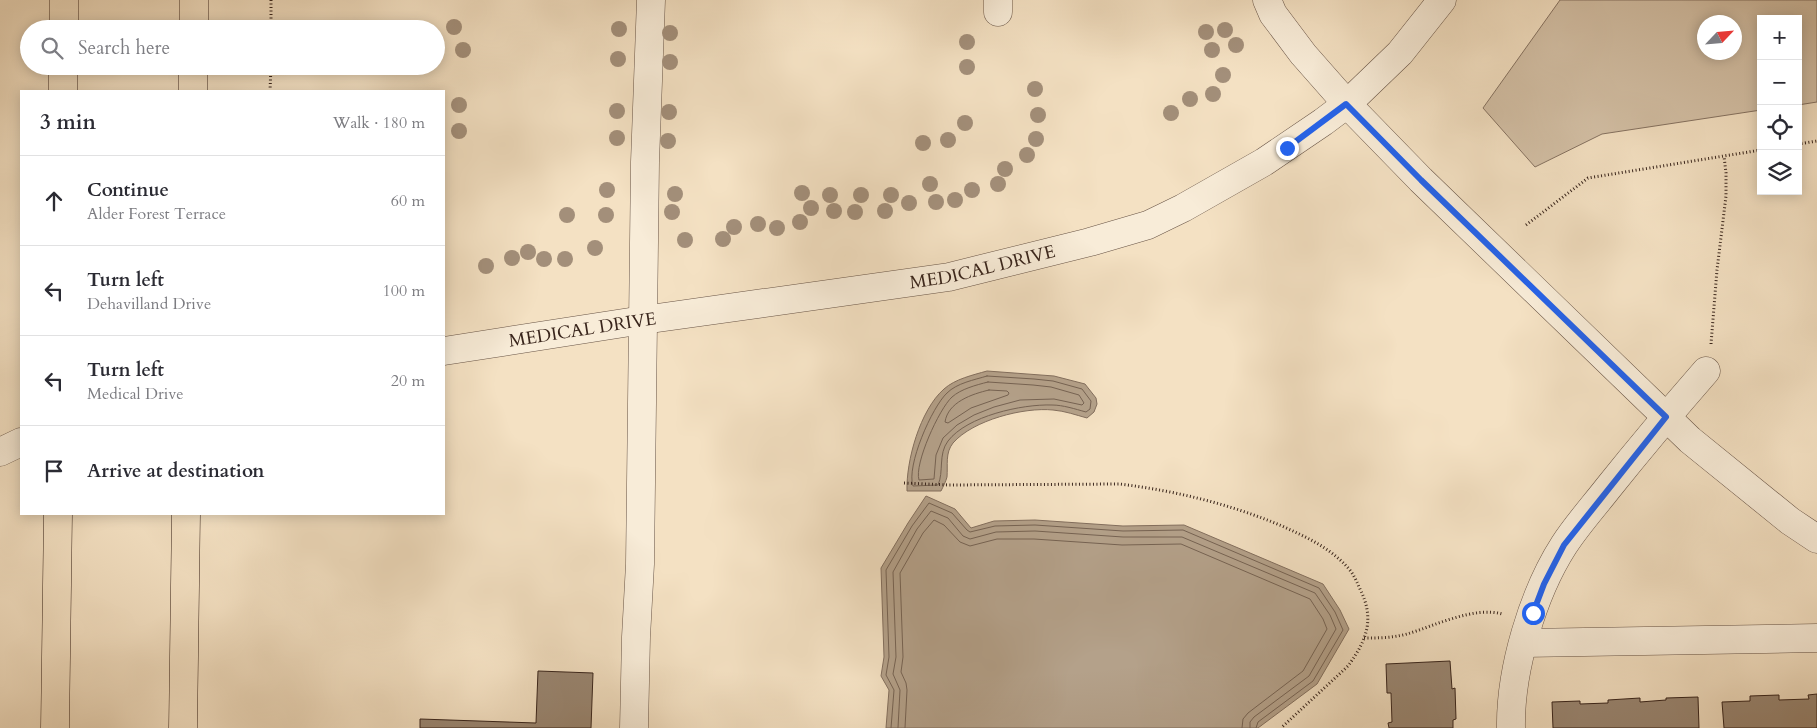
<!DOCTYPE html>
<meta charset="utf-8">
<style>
:root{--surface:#fff;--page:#f7f7f7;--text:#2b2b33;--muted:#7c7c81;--line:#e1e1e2}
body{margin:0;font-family:Cardo,serif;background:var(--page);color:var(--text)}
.controls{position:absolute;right:15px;top:15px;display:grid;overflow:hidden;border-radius:0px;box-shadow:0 2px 12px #0003}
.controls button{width:45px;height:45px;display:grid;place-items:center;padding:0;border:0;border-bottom:1px solid var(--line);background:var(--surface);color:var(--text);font:25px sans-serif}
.compass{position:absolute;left:1697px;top:15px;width:45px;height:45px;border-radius:50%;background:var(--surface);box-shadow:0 2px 12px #0003;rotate:64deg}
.stop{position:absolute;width:15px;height:15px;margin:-11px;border:4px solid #2563eb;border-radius:50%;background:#fff}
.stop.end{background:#2563eb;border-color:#fff;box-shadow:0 1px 5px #0008}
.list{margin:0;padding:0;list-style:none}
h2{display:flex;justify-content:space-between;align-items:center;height:65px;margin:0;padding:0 20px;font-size:21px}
h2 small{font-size:16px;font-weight:400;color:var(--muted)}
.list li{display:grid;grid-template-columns:32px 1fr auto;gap:15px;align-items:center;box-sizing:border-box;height:90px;padding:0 20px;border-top:1px solid var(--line)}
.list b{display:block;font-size:19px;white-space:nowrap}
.list p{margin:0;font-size:16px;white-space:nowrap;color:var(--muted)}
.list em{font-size:16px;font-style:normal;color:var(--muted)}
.icon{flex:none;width:28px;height:28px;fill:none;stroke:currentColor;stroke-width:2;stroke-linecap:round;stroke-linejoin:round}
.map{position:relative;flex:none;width:1817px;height:728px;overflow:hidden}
.search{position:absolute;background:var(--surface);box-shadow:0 2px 12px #0003;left:20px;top:20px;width:425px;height:55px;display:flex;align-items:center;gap:12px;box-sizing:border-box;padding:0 18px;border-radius:28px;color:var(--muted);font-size:19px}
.panel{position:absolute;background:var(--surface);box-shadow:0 2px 12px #0003;left:20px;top:90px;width:425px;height:425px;border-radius:0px}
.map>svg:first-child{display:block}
.green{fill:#d4c1a7;stroke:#867362;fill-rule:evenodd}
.water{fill:#b4a18a;stroke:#836f5e}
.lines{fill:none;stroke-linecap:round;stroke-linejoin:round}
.shore{stroke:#766353;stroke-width:1}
.building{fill:#9a8773;stroke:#39251c}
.minor-casing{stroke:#685446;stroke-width:29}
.highway-casing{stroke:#39251c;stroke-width:29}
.path{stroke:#39251c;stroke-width:3;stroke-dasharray:1 2.5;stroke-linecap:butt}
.minor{stroke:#f8ecd8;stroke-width:28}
.highway{stroke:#f4e1c3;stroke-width:28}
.tree{fill:#a38f7a}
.route{stroke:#2563eb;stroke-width:6}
.labels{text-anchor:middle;stroke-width:4;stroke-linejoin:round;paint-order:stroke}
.street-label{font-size:18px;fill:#39251c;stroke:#f8ecd8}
</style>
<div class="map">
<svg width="1817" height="728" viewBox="0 0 1817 728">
<rect width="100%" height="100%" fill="#f4e1c3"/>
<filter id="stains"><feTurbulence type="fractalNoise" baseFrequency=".004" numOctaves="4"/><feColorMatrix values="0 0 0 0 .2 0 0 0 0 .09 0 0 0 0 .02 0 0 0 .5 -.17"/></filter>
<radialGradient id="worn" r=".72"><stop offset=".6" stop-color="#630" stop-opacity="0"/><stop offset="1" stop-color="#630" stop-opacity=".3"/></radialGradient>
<path class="green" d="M1560 0H1817V102L1798 105V19H1761V110L1602 134 1535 167 1483 108ZM1704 22H1734V52H1704Z"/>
<g class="water">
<path d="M987 371 1054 376 1085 384 1096 398 1097 404 1094 412 1087 418C1076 415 1065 411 1053 410 1024 407 973 420 953 443 945 453 948 465 947 477 946 481 943 487 941 491H907C906 461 920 410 944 389 955 379 973 375 987 371Z"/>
<polygon points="926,496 955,509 971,528 994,521 1035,520 1123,526 1184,525 1323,584 1340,610 1349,629 1317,684 1258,728 886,728 889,690 881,676 884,657 881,568 908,523"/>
</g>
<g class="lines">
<g class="shore">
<path d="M987 376 1034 379 1053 381 1082 389 1091 401 1090 409 1086 412C1075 409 1063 405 1052 405 1022 404 967 416 948 441 938 454 944 472 938 485L913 486C906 466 932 407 947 393 957 383 974 380 987 376Z"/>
<path d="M988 382 1033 385 1051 387 1079 395 1084 403 1082 405 1054 399 1020 400 994 407 974 415 957 425 943 438 936 455 934 479 919 480C914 464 939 409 952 397 961 389 976 385 988 382Z"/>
<path d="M989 390 1007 391 1009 393 1008 395 971 408 948 423 945 422C948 402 972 394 989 390Z"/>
<polyline points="891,728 894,690 886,675 889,657 886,570 912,526 929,503 952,513 967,530 970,532 995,526 1035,525 1123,531 1183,530 1319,588 1335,612 1343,630 1313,681 1258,722 1256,728"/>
<polyline points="898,728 900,690 893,674 896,657 893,572 917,529 931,511 948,518 963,536 970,539 996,532 1035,531 1123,537 1182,537 1315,593 1330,615 1336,629 1309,676 1254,717 1250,722 1250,728"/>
<polyline points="905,728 907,690 906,683 901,672 903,657 900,573 923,533 934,520 944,525 960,542 970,546 997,539 1034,539 1122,545 1181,544 1310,599 1323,619 1327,629 1303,671 1248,713 1243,719 1242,728"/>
</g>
</g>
<g class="building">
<polygon points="1450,661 1452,689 1455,688 1456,719 1453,720 1453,728 1389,728 1388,723 1392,722 1391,693 1387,693 1386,664"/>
<polygon points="538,671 593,673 591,728 420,728 420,719 536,723"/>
<polygon points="1817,694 1817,728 1724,728 1722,702 1750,701 1750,696 1779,695 1779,700 1809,699 1808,695"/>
<polygon points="1698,697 1699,728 1553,728 1552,702 1580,701 1580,704 1608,703 1608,700 1640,698 1640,702 1666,700 1666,698"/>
</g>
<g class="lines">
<g class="minor-casing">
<g id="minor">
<polyline points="1267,0 1273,14 1303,54 1347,104 1421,180 1690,440 1790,521 1817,539"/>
<polyline points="998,12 998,0"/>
<path id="s1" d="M444 351 643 320 949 277 1090 242 1148 225 1183 208 1264 162 1323 122 1347 104 1400 53 1442 0"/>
<polyline points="0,452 21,442"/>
<polyline points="1524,643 1817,638"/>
<polyline points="634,728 636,637 640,564 645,162 651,0"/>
<path d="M1511 728C1510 670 1533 593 1564 545 1577 525 1594 506 1608 488 1640 448 1672 410 1706 371"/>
</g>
</g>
<g class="highway-casing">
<g id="highway">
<polyline points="64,29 64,0"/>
<polyline points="194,29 194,0"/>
<polyline points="63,91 63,66"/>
<polyline points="193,91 193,66"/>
<polyline points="55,728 58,514"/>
<polyline points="183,728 186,514"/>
</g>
</g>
<g class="path">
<polyline points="271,29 271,0"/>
<polyline points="270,91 271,66"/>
<polyline points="1798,144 1817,141"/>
<polyline points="1526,225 1588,178 1761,150"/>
<polyline points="1711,344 1717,270 1726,196 1726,173 1724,156"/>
<path d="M904 483 949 485 1120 484C1176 491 1230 504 1282 526 1306 537 1331 548 1349 569 1354 575 1357 582 1360 589 1375 619 1367 640 1348 666L1281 728"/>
<path d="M1364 638C1378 638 1392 638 1407 634 1434 626 1474 606 1502 614"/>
</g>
<use href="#minor" class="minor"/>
<use href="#highway" class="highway"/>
</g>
<g class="tree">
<circle cx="454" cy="27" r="8"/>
<circle cx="619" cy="29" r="8"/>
<circle cx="1225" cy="30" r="8"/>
<circle cx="1206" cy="32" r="8"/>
<circle cx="670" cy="33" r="8"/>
<circle cx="967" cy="42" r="8"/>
<circle cx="1236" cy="45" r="8"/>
<circle cx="463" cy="50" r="8"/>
<circle cx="1212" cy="50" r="8"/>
<circle cx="618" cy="59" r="8"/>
<circle cx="670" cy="62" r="8"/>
<circle cx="967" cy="67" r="8"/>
<circle cx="1223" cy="75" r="8"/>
<circle cx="1035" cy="89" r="8"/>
<circle cx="1213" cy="94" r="8"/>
<circle cx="1190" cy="99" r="8"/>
<circle cx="459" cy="105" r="8"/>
<circle cx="617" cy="111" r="8"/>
<circle cx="669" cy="112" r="8"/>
<circle cx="1171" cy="113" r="8"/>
<circle cx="1038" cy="115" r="8"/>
<circle cx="965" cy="123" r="8"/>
<circle cx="459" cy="131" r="8"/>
<circle cx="617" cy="138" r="8"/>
<circle cx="1036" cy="139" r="8"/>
<circle cx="948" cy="140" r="8"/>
<circle cx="668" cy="141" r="8"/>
<circle cx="923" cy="143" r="8"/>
<circle cx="1027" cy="155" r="8"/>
<circle cx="1005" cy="169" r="8"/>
<circle cx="930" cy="184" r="8"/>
<circle cx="998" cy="184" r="8"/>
<circle cx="607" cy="190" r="8"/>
<circle cx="972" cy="190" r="8"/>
<circle cx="802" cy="193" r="8"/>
<circle cx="675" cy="194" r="8"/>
<circle cx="830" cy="195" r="8"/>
<circle cx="861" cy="195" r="8"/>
<circle cx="891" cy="195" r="8"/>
<circle cx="955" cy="200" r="8"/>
<circle cx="936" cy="202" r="8"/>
<circle cx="909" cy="203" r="8"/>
<circle cx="811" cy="208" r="8"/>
<circle cx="834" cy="211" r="8"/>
<circle cx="885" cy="211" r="8"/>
<circle cx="672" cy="212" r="8"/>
<circle cx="855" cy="212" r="8"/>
<circle cx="567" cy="215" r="8"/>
<circle cx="606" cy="215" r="8"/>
<circle cx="800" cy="222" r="8"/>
<circle cx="758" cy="224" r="8"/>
<circle cx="734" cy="227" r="8"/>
<circle cx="777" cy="228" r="8"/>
<circle cx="723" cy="239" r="8"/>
<circle cx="685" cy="240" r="8"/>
<circle cx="595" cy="248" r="8"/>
<circle cx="528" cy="252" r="8"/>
<circle cx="512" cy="258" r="8"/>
<circle cx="544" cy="259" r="8"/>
<circle cx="565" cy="259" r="8"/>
<circle cx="486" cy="266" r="8"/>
</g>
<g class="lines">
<polyline class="route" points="1287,148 1346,104 1421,180 1666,417 1564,545 1544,584 1533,613"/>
</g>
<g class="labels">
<g class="street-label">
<text dy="6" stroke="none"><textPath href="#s1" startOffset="545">MEDICAL DRIVE</textPath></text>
<text dy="6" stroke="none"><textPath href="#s1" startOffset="140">MEDICAL DRIVE</textPath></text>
</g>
</g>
<rect width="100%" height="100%" filter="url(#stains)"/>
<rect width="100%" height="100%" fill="url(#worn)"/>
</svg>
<div class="controls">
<button>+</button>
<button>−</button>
<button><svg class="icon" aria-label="locate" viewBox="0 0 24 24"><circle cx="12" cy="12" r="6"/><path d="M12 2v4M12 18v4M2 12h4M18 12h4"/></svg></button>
<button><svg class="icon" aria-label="layers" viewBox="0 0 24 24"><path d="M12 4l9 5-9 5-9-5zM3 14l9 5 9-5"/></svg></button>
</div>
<svg class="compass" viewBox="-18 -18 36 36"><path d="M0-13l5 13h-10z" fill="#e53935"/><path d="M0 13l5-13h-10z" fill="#7c7c81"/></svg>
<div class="stop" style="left:1533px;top:613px"></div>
<div class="stop end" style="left:1287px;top:148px"></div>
<div class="search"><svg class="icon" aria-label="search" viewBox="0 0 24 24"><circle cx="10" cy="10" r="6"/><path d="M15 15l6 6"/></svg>Search here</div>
<section class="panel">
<h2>3 min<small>Walk · 180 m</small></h2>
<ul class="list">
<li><svg class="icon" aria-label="ahead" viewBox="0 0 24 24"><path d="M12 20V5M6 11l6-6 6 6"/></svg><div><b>Continue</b><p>Alder Forest Terrace</p></div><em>60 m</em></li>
<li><svg class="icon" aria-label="left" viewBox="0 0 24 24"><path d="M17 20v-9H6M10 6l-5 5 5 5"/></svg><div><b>Turn left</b><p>Dehavilland Drive</p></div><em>100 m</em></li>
<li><svg class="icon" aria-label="left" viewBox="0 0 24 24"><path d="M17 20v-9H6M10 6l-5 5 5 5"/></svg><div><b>Turn left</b><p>Medical Drive</p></div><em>20 m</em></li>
<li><svg class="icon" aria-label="arrive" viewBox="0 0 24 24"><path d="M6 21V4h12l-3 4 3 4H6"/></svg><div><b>Arrive at destination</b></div></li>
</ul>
</section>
</div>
